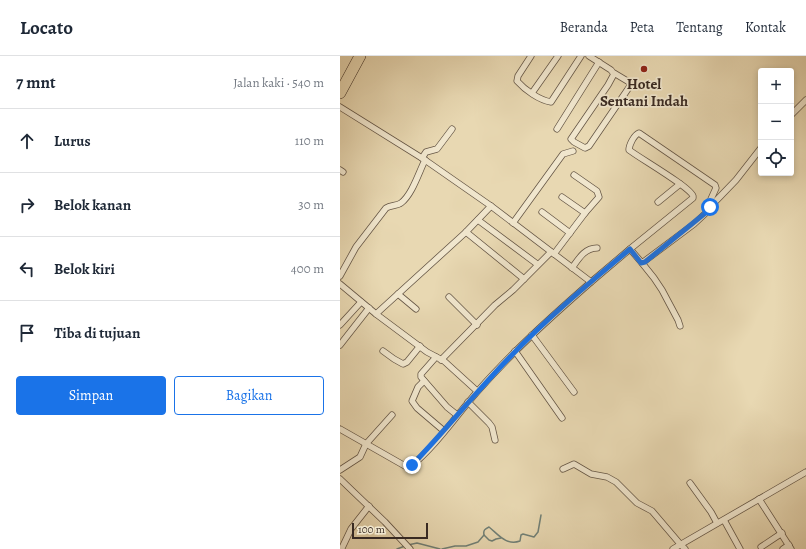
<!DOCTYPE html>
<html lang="id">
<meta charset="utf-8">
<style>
:root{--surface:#fff;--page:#f2f2f3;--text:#1f2937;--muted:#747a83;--line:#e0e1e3;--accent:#1a73e8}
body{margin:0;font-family:Alegreya,serif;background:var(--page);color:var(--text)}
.controls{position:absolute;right:12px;top:12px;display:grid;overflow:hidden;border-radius:4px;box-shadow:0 2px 6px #0003}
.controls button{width:36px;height:36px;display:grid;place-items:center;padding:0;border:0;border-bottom:1px solid var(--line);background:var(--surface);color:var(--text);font:20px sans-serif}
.scale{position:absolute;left:12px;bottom:10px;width:76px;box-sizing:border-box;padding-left:4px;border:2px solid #392a22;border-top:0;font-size:11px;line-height:14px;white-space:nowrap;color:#392a22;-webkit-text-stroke:3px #f0e6cd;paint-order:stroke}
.stop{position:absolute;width:12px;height:12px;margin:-9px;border:3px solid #1a73e8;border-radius:50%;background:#fff}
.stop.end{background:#1a73e8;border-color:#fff;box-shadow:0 1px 4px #0008}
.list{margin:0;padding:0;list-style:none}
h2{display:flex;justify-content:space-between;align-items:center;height:52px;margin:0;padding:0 16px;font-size:17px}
h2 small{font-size:13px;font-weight:400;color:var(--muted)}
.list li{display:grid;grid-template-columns:26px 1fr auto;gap:12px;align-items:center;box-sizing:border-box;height:64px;padding:0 16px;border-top:1px solid var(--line)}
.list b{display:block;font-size:15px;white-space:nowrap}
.list em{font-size:13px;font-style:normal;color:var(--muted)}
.actions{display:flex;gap:8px;padding:12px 16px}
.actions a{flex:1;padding:9px 0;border:1px solid var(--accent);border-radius:4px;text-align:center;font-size:14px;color:var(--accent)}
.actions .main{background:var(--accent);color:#fff}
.icon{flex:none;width:22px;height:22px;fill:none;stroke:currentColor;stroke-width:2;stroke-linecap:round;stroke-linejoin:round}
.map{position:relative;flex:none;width:466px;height:493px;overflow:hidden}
header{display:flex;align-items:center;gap:24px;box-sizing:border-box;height:56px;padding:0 20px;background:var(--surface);border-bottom:1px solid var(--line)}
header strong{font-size:19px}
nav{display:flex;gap:22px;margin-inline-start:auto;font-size:14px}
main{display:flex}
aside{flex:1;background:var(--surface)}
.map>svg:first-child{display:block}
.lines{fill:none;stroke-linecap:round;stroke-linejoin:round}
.stream{stroke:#718077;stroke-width:1.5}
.street-casing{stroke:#655646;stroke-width:7}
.highway-casing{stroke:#392a22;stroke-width:12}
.street{stroke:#f0e6cd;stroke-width:5.5}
.highway{stroke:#e8d8b2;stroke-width:11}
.route{stroke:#1a73e8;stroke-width:5}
.poi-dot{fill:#8f2418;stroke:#f0e6cd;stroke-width:1.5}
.labels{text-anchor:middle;stroke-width:3.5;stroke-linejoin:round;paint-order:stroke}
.poi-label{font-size:15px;font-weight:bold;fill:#392a22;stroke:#f0e6cd}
</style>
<header>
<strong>Locato</strong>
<nav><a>Beranda</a><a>Peta</a><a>Tentang</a><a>Kontak</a></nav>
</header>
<main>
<aside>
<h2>7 mnt<small>Jalan kaki · 540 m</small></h2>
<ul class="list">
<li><svg class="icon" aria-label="ahead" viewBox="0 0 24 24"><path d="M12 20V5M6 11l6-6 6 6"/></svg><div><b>Lurus</b></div><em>110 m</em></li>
<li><svg class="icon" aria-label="right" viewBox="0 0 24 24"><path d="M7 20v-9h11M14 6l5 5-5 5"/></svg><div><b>Belok kanan</b></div><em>30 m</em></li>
<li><svg class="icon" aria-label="left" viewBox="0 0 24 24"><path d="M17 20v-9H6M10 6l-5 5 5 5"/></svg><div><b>Belok kiri</b></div><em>400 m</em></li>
<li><svg class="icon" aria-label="arrive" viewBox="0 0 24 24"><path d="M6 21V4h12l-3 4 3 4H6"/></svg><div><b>Tiba di tujuan</b></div></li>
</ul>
<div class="actions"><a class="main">Simpan</a><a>Bagikan</a></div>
</aside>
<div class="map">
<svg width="466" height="493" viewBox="0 0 466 493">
<rect width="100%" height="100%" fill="#e8d8b2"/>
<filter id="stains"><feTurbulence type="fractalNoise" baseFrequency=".005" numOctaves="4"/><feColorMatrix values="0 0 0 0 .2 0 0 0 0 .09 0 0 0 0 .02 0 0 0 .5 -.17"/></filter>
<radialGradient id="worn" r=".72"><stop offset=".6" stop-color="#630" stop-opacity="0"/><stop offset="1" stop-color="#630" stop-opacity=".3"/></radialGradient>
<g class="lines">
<g class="stream">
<polyline points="144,479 149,484 152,485 156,483 161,482"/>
<polyline points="68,489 77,487 100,493"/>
<polyline points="57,493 65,490"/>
<path d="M102 493 115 490H126L138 486 144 479C143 474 145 473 149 471 158 478 166 490 180 485L181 479 183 478 194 481 198 476 201 459"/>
</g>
<g class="street-casing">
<g id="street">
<path d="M191 0 178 20 177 25C185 34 199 44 211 46L241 0"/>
<polyline points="249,0 271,14 274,18 268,29 231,83 234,86 245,92 249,90 290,30 289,26 274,17"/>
<polyline points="192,37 218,0"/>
<path d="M0 51 85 104 151 150 251 226C211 261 172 296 137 336 115 361 96 390 70 411L65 410 0 373"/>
<polyline points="451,59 466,44"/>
<polyline points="217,73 259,6"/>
<path d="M299 77 375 129 376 132 371 143 369 154 354 168 302 207 290 193 353 142V140C350 131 301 103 289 94 289 89 294 79 299 77Z"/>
<polyline points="82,102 86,96 97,93 112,73"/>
<polyline points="0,114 3,116"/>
<polyline points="222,141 245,157"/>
<polyline points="318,146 340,128"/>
<polyline points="370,151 396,124 421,92"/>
<polyline points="202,156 230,177"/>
<polyline points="138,164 197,208"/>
<polyline points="173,167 223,98 233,95"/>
<polyline points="126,176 184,223"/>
<polyline points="214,198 245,157 259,141 257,135 234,119"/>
<polyline points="302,207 314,222 322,234 338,264 340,270"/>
<path d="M232 212C239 202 245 192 257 192"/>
<path d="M0 220 16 191 46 152C51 149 57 150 61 147 72 139 79 116 85 104"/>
<polyline points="251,226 290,193"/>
<polyline points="0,228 36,258 87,296 104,305 137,335"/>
<polyline points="58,238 76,253"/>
<polyline points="109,241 137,269"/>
<polyline points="36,258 126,176 151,150"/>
<polyline points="0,269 21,246"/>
<polyline points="192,279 234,336"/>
<polyline points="0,289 29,252"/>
<polyline points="43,295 54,303 63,308 67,306 80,290"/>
<polyline points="175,295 222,362"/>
<polyline points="96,301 81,318 81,321 107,351 117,359"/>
<polyline points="101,304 155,249 173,234 211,196"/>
<polyline points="84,325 78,331 72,345 77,352 104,375"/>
<polyline points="128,346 149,367 152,371 155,384"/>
<polyline points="223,413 234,408 251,418 267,421 276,426 297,447 312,455 341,489 345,493"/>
<polyline points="0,414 20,401 26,388 52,359"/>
<polyline points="0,423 45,466 70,493"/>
<polyline points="350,427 371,456 377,467"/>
<polyline points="419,443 451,493"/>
<polyline points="384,464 400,493"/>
<polyline points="421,491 442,477"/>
<polyline points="2,492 11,473 29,450"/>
<polyline points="333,493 466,416"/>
<polyline points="443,493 449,489"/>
</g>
</g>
<g class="highway-casing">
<polyline id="highway" points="0,37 20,0"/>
</g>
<use href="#street" class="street"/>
<use href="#highway" class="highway"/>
</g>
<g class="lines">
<path class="route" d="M72 409C105 375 135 337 168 303 206 263 248 228 290 193L301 207 305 206 369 154 370 151"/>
</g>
<circle class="poi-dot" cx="304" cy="13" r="4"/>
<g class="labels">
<g class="poi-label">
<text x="304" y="33">Hotel<tspan x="304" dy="17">Sentani Indah</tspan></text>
</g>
</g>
<rect width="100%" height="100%" filter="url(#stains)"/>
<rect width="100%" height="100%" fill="url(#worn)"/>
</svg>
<div class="controls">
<button>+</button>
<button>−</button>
<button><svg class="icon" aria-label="locate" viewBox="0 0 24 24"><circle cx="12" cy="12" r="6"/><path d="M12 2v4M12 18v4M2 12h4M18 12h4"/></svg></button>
</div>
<div class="scale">100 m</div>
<div class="stop" style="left:370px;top:151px"></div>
<div class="stop end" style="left:72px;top:409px"></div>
</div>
</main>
